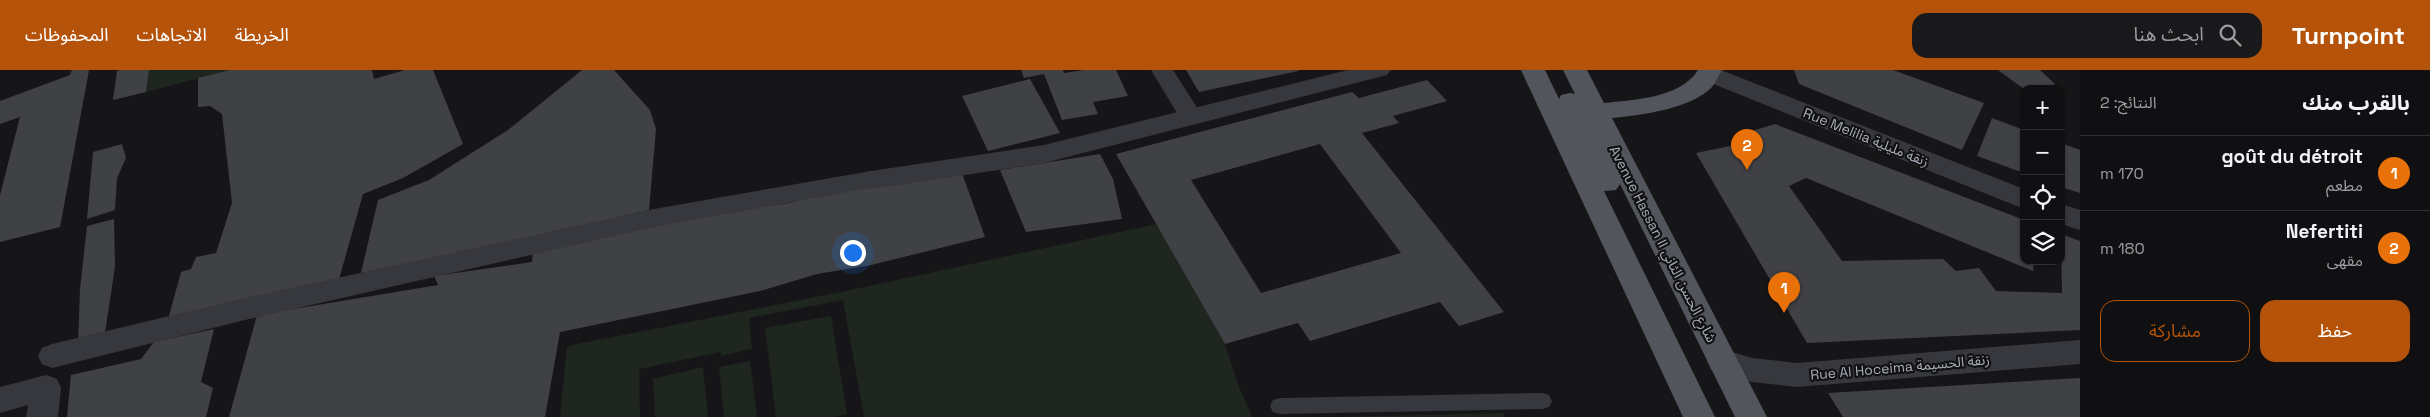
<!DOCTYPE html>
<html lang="ar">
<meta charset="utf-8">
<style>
:root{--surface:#101012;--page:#19191b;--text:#f1f3f6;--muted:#9c9d9f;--line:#303032;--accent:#b45309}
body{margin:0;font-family:"Space Grotesk","Noto Sans Arabic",sans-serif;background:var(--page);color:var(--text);direction:rtl}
.controls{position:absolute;right:15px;top:15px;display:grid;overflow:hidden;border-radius:10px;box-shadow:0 1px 4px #0004}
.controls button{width:45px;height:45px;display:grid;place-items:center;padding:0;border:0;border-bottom:1px solid var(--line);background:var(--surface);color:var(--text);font:25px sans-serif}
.you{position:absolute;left:852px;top:182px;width:18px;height:18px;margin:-12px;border:4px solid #fff;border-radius:50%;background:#1a73e8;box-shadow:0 0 0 8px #1a73e833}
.badge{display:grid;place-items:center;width:32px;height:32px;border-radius:50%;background:var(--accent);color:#fff;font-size:16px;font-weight:700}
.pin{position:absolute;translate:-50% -41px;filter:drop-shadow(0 1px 2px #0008)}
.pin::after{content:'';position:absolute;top:26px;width:18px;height:15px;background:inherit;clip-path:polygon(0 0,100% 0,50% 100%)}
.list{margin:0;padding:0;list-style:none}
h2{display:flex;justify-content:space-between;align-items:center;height:65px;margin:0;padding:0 20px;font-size:21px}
h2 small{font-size:16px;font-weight:400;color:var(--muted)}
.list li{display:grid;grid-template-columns:32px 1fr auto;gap:15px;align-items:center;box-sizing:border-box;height:75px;padding:0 20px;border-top:1px solid var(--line)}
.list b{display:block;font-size:19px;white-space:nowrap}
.list p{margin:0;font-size:16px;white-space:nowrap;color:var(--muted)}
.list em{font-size:16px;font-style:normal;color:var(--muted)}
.actions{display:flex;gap:10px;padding:15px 20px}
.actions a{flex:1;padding:11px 0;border:1px solid var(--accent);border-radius:15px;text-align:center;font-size:18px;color:var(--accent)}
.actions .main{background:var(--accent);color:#fff}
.icon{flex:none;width:28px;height:28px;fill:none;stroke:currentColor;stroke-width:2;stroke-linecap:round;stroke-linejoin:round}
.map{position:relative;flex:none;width:2080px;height:347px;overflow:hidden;direction:ltr}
header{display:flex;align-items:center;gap:30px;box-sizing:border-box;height:70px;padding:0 25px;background:var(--accent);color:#fff}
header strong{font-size:24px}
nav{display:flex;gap:28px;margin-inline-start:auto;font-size:18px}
.search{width:350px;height:45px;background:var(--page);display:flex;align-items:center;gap:12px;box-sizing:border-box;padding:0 18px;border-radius:15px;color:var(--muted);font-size:19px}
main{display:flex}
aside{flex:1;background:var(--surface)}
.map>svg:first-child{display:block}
.green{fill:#1e261f}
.building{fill:#404145;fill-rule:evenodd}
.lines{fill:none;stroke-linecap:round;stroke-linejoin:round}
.service{fill:#37383d;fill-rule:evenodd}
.pedestrian{fill:#37383d;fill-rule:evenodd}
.minor{fill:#37383d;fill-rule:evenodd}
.tertiary{fill:#37383d;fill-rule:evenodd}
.primary{fill:#53555c;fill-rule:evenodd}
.labels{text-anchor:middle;stroke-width:4.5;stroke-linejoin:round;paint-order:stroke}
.street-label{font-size:14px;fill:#a8adb8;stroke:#111113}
</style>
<header>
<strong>Turnpoint</strong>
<div class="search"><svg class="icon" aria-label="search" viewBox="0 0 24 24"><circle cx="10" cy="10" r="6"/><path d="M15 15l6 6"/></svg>ابحث هنا</div>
<nav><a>الخريطة</a><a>الاتجاهات</a><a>المحفوظات</a></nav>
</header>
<main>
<aside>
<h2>بالقرب منك<small>النتائج: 2</small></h2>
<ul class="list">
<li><span class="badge" style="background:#e8710a">1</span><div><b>goût du détroit</b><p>مطعم</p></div><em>170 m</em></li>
<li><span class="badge" style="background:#e8710a">2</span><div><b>Nefertiti</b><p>مقهى</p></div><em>180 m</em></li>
</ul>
<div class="actions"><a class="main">حفظ</a><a>مشاركة</a></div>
</aside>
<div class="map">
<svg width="2080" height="347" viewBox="0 0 2080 347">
<rect width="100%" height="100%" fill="#161618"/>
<g class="green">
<polygon points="149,0 230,0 146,22"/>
<polygon points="1157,154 1225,274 1239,317 1252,347 864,347 843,230 749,248 752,279 721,286 721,282 639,299 640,347 560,347 567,276 841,222"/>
<polygon points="831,246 847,344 834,347 776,347 765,258"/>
<polygon points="750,291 757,347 724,347 719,297"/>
<polygon points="703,297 708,347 655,347 653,309"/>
<polygon points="1504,343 1505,347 1332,347"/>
</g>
<g class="building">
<polygon points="72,0 89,0 60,157 0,172 0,125 20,47 0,54 0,31 70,5"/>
<polygon points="120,0 149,0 146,22 113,30 117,1"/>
<polygon points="230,0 372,0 374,9 405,0 433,0 463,74 403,108 363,124 338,213 167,253 181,202 191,199 196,187 216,183 232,133 222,44 210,36 198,37 198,8"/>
<polygon points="582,0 614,0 650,40 656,59 649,140 487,180 361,203 378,130 429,110 508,60"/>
<polygon points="1021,0 1063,0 1064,3 1084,0 1116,0 1128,26 1093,32 1098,44 1062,50 1044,4 1024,8"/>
<polygon points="1186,0 1298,0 1298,1 1199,22"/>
<polygon points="1794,0 1893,0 1984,33 1962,80 1799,14"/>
<polygon points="1998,0 2040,0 2055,14 2043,19 2024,19"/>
<polygon points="1030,9 1060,63 988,81 962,26"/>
<path d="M1427 10 1447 31 1393 46 1399 53 1362 63 1504 242 1459 256 1440 232 1310 271 1298 253 1225 274 1116 84 1352 22 1359 28ZM1320 74 1401 183 1261 223 1191 110Z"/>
<polygon points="1992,48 2024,60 2024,103 1977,86"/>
<polygon points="1775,54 2024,150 2024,191 2034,191 2033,201 1806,108 1789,116 1842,191 1943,189 1956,201 1979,198 1996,221 2062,223 2061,164 2080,171 2080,260 1807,273 1696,83 1740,74 1752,61"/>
<polygon points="2061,73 2080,80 2080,123 2061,117"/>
<polygon points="122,74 126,88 117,108 115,140 87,149 93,82"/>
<polygon points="1100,84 1113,109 1122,149 1026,162 1000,100"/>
<polygon points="962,103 985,167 871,195 817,204 760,221 560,262 545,347 229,347 257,245 438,215 434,206 532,192 533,182 648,154 789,133 875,110"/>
<polygon points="114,149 115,197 104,269 78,276 80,219 87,156"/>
<polygon points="214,259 201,312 213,318 206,347 67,347 71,305 141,289 154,272"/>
<polygon points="2080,308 2080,347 1843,347 1828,323"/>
</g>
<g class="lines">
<polygon class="service" points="1542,323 1549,325 1552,331 1549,337 1542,339 1280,344 1273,342 1270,336 1273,330 1280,328"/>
<g class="pedestrian">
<polygon points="1151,0 1173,0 1203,47 1199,53 1191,55 1183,53"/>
<polygon points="871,101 880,104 883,110 880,116 654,157 245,250 52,298 42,294 38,286 42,278 52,274 245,228 654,139"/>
</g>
<g class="minor">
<polygon points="1348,0 1391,0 1387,5 1044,93 871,119 862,117 858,110 862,103 871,101 1044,75"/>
<polygon points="2080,270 2080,294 1797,317 1752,312 1711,300 1707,291 1711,282 1722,279 1752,288 1797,293"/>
<polygon points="46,305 57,309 61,318 58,347 26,347 28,335 0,343 0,317"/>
</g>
<g class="tertiary">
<polygon points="1700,0 1721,0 2024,119 2024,139 1701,9 1697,4"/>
<polygon points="2061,134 2080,140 2080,160 2061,154"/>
</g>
<path class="primary" d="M1521 0H1545L1559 29 1561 25 1570 23 1575 24 1563 0H1587L1604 33C1633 30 1681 28 1698 0H1722C1719 5 1716 12 1712 17 1691 39 1641 45 1612 48L1767 347H1735L1620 114 1616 120 1604 121 1715 347H1683Z"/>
</g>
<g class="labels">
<g class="street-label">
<text transform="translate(1866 67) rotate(22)" y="5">Rue Melilia زنقة مليلية</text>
<text transform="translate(1663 174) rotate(63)" y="5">Avenue Hassan II شارع الحسن الثاني</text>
<text transform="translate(1900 297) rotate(-5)" y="5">Rue Al Hoceima زنقة الحسيمة</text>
</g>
</g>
</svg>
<div class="controls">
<button>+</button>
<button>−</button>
<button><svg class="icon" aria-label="locate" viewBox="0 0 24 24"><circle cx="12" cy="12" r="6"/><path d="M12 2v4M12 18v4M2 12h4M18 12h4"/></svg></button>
<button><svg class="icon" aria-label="layers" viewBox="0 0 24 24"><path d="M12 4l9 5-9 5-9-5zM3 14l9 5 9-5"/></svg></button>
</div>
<div class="you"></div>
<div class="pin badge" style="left:1784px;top:243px;background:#e8710a">1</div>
<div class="pin badge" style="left:1747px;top:100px;background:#e8710a">2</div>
</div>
</main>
